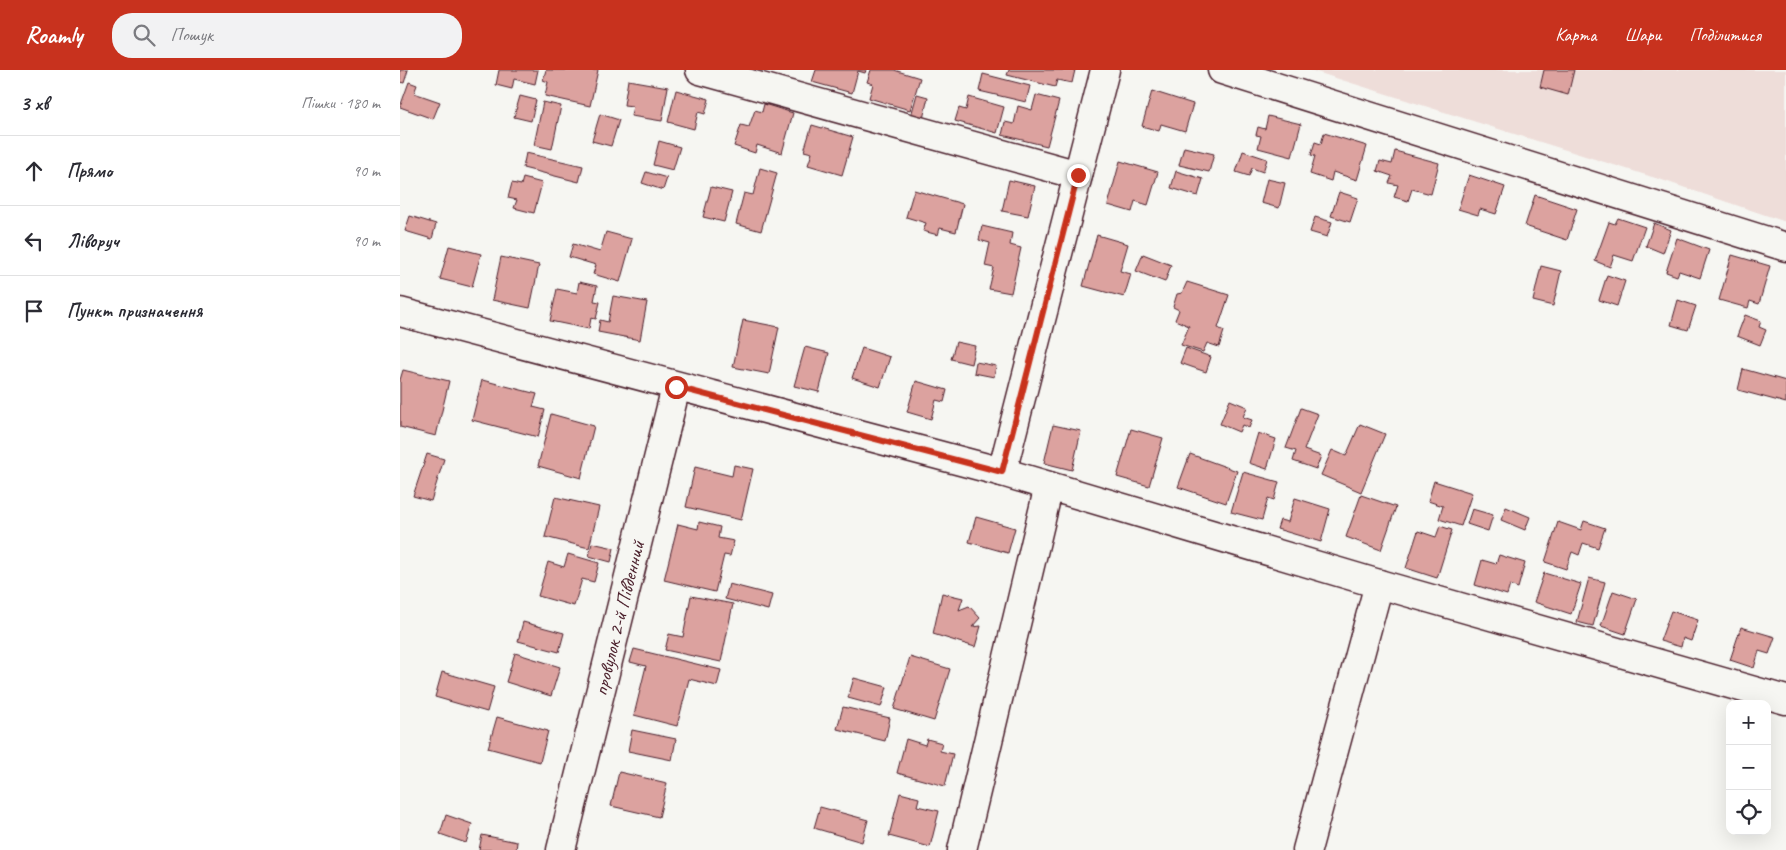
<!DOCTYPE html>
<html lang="uk">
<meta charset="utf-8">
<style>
:root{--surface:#fff;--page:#f2f2f3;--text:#2b2b33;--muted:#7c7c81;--line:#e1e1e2;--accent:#c8321e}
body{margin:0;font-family:Caveat,sans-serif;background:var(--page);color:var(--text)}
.controls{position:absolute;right:15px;bottom:15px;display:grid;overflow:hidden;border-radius:10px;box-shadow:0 5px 20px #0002}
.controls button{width:45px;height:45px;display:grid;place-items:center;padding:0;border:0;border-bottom:1px solid var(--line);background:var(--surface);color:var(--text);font:25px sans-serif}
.stop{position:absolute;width:15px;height:15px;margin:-11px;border:4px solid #c8321e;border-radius:50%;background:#fff}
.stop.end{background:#c8321e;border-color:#fff;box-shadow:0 1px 5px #0008}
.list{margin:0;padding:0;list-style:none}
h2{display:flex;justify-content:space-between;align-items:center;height:65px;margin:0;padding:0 20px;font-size:21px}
h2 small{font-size:16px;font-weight:400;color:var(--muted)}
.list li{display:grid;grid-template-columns:32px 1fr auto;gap:15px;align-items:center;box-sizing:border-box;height:70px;padding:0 20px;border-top:1px solid var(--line)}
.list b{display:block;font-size:19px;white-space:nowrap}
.list em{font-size:16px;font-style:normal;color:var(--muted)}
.icon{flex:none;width:28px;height:28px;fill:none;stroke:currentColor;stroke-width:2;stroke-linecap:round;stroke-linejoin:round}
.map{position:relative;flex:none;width:1386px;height:780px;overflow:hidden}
header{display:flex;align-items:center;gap:30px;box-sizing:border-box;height:70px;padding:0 25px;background:var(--accent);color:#fff}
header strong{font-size:24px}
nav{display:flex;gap:28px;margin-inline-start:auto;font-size:18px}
.search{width:350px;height:45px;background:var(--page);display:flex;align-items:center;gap:12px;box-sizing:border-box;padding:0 18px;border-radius:20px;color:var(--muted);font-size:19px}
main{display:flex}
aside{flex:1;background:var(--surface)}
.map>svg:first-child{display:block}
.built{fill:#eeddd9}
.building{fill:#dca29f;stroke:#4a1f2b}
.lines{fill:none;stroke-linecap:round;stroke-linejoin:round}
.minor-casing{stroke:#4a1f2b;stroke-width:31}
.minor{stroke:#f6f6f2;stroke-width:28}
.route{stroke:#c8321e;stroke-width:6}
.labels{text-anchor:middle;stroke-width:5;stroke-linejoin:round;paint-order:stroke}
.street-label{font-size:20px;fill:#4a1f2b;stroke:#f6f6f2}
</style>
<header>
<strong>Roamly</strong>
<div class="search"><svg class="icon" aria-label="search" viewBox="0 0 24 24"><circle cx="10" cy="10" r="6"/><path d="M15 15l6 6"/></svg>Пошук</div>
<nav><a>Карта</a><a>Шари</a><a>Поділитися</a></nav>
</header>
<main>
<aside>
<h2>3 хв<small>Пішки · 180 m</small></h2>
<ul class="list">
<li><svg class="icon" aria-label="ahead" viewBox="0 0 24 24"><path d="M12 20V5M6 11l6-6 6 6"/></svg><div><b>Прямо</b></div><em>90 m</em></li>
<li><svg class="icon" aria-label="left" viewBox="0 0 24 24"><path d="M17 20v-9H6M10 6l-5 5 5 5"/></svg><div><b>Ліворуч</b></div><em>90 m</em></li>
<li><svg class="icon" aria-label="arrive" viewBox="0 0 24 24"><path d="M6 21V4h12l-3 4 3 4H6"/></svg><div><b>Пункт призначення</b></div></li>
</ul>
</aside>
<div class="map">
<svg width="1386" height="780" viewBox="0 0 1386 780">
<rect width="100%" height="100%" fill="#f6f6f2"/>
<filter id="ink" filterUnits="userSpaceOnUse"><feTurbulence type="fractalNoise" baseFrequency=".02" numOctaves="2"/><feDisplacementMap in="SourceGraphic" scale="10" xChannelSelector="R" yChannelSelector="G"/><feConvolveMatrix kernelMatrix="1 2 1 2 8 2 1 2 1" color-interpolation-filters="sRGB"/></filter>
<g filter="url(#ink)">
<polygon class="built" points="910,0 1386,0 1386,152 1265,111"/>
<g class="building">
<polygon points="0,0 8,0 4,13 0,12"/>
<polygon points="99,0 138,0 135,14 114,9 112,19 96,15"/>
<polygon points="146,0 198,0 190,36 145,26 148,12 143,10"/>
<polygon points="416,0 466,0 465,3 458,1 452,23 412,12"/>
<polygon points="471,0 494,0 520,8 510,40 469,28 473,14 467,12"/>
<polygon points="609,0 675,0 672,13 657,10 655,17 607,5"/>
<polygon points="1144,0 1174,0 1168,25 1140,17"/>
<polygon points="583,4 630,16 626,32 579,21"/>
<polygon points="228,10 268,17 262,51 231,46 233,36 224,35"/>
<polygon points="9,12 17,15 14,23 40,32 33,49 0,37"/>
<polygon points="276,20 309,29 305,44 298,42 294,59 268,52"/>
<polygon points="752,21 793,34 785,61 761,54 759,61 742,56"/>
<polygon points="517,24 528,27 523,49 511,46"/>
<polygon points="636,25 659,31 647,76 602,65 605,52 614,54 618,36 632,40"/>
<polygon points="120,26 136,30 131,51 114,47"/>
<polygon points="569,27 604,37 597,63 555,51 559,38 566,40"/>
<polygon points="143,32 161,36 152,79 134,75"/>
<polygon points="364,34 393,43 382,83 357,75 355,83 334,76 341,55 349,57 355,40 362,42"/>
<polygon points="200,44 219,50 211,76 192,71"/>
<polygon points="868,46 901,54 892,87 858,78 861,66 856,65 858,57 865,59"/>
<polygon points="412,55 453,67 442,105 408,95 412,83 404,81"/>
<polygon points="924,63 967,76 957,110 933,102 931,111 910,104 915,86 911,85 915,72 921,74"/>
<polygon points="259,71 280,77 273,100 253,95"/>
<polygon points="784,77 814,84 809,102 779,95"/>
<polygon points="843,81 867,89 863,102 852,98 849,106 836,102"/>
<polygon points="995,81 1039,93 1031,124 1012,119 1008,131 994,127 998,115 989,113 992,106 977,101 980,91 992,94"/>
<polygon points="126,83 183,96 179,112 123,98"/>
<polygon points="720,91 758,102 748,135 735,131 732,142 708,135"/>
<polygon points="360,98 377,103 361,161 336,154 344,123 353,125"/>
<polygon points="776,101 803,109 798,126 771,118"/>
<polygon points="246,102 267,108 263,120 242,113"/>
<polygon points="1069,105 1105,117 1096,144 1080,139 1078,145 1058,139"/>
<polygon points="123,108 142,113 134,143 114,138 117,130 108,128 112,113 121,115"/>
<polygon points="867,109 885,113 879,138 861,133"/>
<polygon points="609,110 635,116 628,146 602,141"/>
<polygon points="311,117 332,122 324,152 303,147"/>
<polygon points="514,120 563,134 556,162 540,158 538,165 523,161 526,153 506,147"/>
<polygon points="939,122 958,128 950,152 931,146"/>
<polygon points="1135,125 1177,139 1167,170 1125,156"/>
<polygon points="10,146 36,154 32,169 5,161"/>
<polygon points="915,147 932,152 927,167 910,162"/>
<polygon points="1218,148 1245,157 1233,191 1214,185 1210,197 1195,191 1209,152 1215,154"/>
<polygon points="1254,153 1271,160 1263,183 1246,176"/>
<polygon points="582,156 612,163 610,175 621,178 611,223 589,219 594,198 585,196 590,173 579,170"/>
<polygon points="206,162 232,169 220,212 193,204 196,195 169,187 173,174 200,182"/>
<polygon points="697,165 728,174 720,201 731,204 724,227 683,216"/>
<polygon points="1277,168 1309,180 1300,208 1279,201 1277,206 1266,202"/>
<polygon points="49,176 81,184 72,217 40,209"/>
<polygon points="743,184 771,195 765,212 736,201"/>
<polygon points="1332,185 1370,196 1359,234 1350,231 1348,238 1319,230"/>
<polygon points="101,187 139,195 130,238 92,230"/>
<polygon points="1141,196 1161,201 1153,236 1133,231"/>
<polygon points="1207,205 1225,211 1217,236 1199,230"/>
<polygon points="179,212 197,216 194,231 200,232 196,249 191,248 189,259 150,251 157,219 177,223"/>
<polygon points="787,212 829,225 818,258 824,261 819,277 807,273 803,282 781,275 789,256 775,250 779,240 773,237 777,224 782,223"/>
<polygon points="213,226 247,232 240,270 198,262 200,250 208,252"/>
<polygon points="1278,230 1296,236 1288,260 1271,255"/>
<polygon points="1345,245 1361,251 1359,257 1366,260 1360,275 1337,266"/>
<polygon points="343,250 379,257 369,304 333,297"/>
<polygon points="556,272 575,276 571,294 551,289"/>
<polygon points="405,277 429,283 419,322 394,316"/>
<polygon points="462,278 490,287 480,317 452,308"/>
<polygon points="786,278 811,287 806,302 780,293"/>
<polygon points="576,292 596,296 594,307 574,303"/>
<polygon points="1343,299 1386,311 1386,333 1338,320"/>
<polygon points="3,300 49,311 36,366 0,357 0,310"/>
<polygon points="82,310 137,324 133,337 145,340 138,367 72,350"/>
<polygon points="516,311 547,320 544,332 536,330 531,349 507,342"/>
<polygon points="830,330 847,337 843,347 852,350 849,358 842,355 839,362 820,354"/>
<polygon points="901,338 918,344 904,380 921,386 916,399 893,391 896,381 886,378"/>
<polygon points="151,344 194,356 181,408 138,396"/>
<polygon points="960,354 985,364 961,422 921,405 932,380 946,386"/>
<polygon points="653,355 681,361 672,400 644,393"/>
<polygon points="731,359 763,368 749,416 717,407"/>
<polygon points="858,363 876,369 867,399 849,393"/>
<polygon points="27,384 44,389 31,431 13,426"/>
<polygon points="790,384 837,401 826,433 778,417"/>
<polygon points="334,395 353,399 341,450 286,437 295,397 332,406"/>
<polygon points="843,402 879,412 874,430 868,428 862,450 831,442"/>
<polygon points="1034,411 1072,423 1061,456 1039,449 1043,436 1028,431"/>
<polygon points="961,425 996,437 981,480 946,467"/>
<polygon points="155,427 199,437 189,478 145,467"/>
<polygon points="895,428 930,439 921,472 877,459 880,450 888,452"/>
<polygon points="1106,437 1130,447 1125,460 1101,450"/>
<polygon points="1072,439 1093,445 1088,461 1067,454"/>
<polygon points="576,447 615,458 608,483 569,472"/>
<polygon points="1184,451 1205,458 1198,478 1183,473 1179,485 1172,482 1166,499 1145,492 1158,452 1181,460"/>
<polygon points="299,452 320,457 318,468 334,471 330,486 324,485 315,522 264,510 278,454 298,459"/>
<polygon points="1040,456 1052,460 1037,508 1006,498 1018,461 1036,467"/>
<polygon points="192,473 214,478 211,492 189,486"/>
<polygon points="168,484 199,493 194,512 182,509 174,536 138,526 148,492 164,497"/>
<polygon points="1099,485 1125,493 1118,518 1110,515 1107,525 1075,515 1082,490 1096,494"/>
<polygon points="1144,503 1181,514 1171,544 1134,532"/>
<polygon points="1189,508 1205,512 1193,556 1177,552"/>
<polygon points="329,514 372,525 368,540 325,529"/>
<polygon points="1213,521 1237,529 1225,564 1201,556"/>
<polygon points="542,523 563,528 559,540 569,536 580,548 572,557 581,556 575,577 533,564"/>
<polygon points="291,526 333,534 321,592 265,580 269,564 283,567"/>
<polygon points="1271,541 1298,550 1291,571 1283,568 1281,577 1260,571"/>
<polygon points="123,552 164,563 159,582 118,571"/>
<polygon points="1341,557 1375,567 1369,584 1359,581 1354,598 1330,590"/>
<polygon points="234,579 321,600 317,616 289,609 277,656 234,645 246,596 230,592"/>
<polygon points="115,583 160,597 151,626 106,612"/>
<polygon points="510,587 550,599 534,651 494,639"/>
<polygon points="42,602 94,617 87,642 35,627"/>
<polygon points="454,608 487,617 481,637 448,628"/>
<polygon points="443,637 490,648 485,671 437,659"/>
<polygon points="97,647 148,661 140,692 88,678"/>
<polygon points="232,660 276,669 272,690 228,681"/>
<polygon points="506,669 525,675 527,669 542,673 540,681 553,684 545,716 497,703"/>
<polygon points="219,702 267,713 259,747 211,736"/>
<polygon points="500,723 519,728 517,736 539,741 530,777 489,766"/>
<polygon points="420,737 468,750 462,772 414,758"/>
<polygon points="46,745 72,754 66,773 40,764"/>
<polygon points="82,765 117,772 116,780 79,780"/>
</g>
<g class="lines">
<g class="minor-casing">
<g id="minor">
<polyline points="300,0 678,105"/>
<polyline points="822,0 1386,177"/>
<polyline points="0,242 602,402 979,514 1386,630"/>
<polyline points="602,402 705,0"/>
<path id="s1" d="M161 780 276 317"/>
<polyline points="562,780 649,416"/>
<polyline points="907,780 979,514"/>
</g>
</g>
<use href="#minor" class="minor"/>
</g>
</g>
<g class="lines" filter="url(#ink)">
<polyline class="route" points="276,317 602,402 678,105"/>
</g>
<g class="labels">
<g class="street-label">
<text dy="7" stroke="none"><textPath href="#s1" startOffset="239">провулок 2-й Південний</textPath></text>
</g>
</g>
</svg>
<div class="controls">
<button>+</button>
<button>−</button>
<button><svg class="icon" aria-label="locate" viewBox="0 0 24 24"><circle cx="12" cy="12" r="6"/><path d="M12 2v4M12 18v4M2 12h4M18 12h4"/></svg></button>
</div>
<div class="stop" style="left:276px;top:317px"></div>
<div class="stop end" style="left:678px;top:105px"></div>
</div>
</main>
